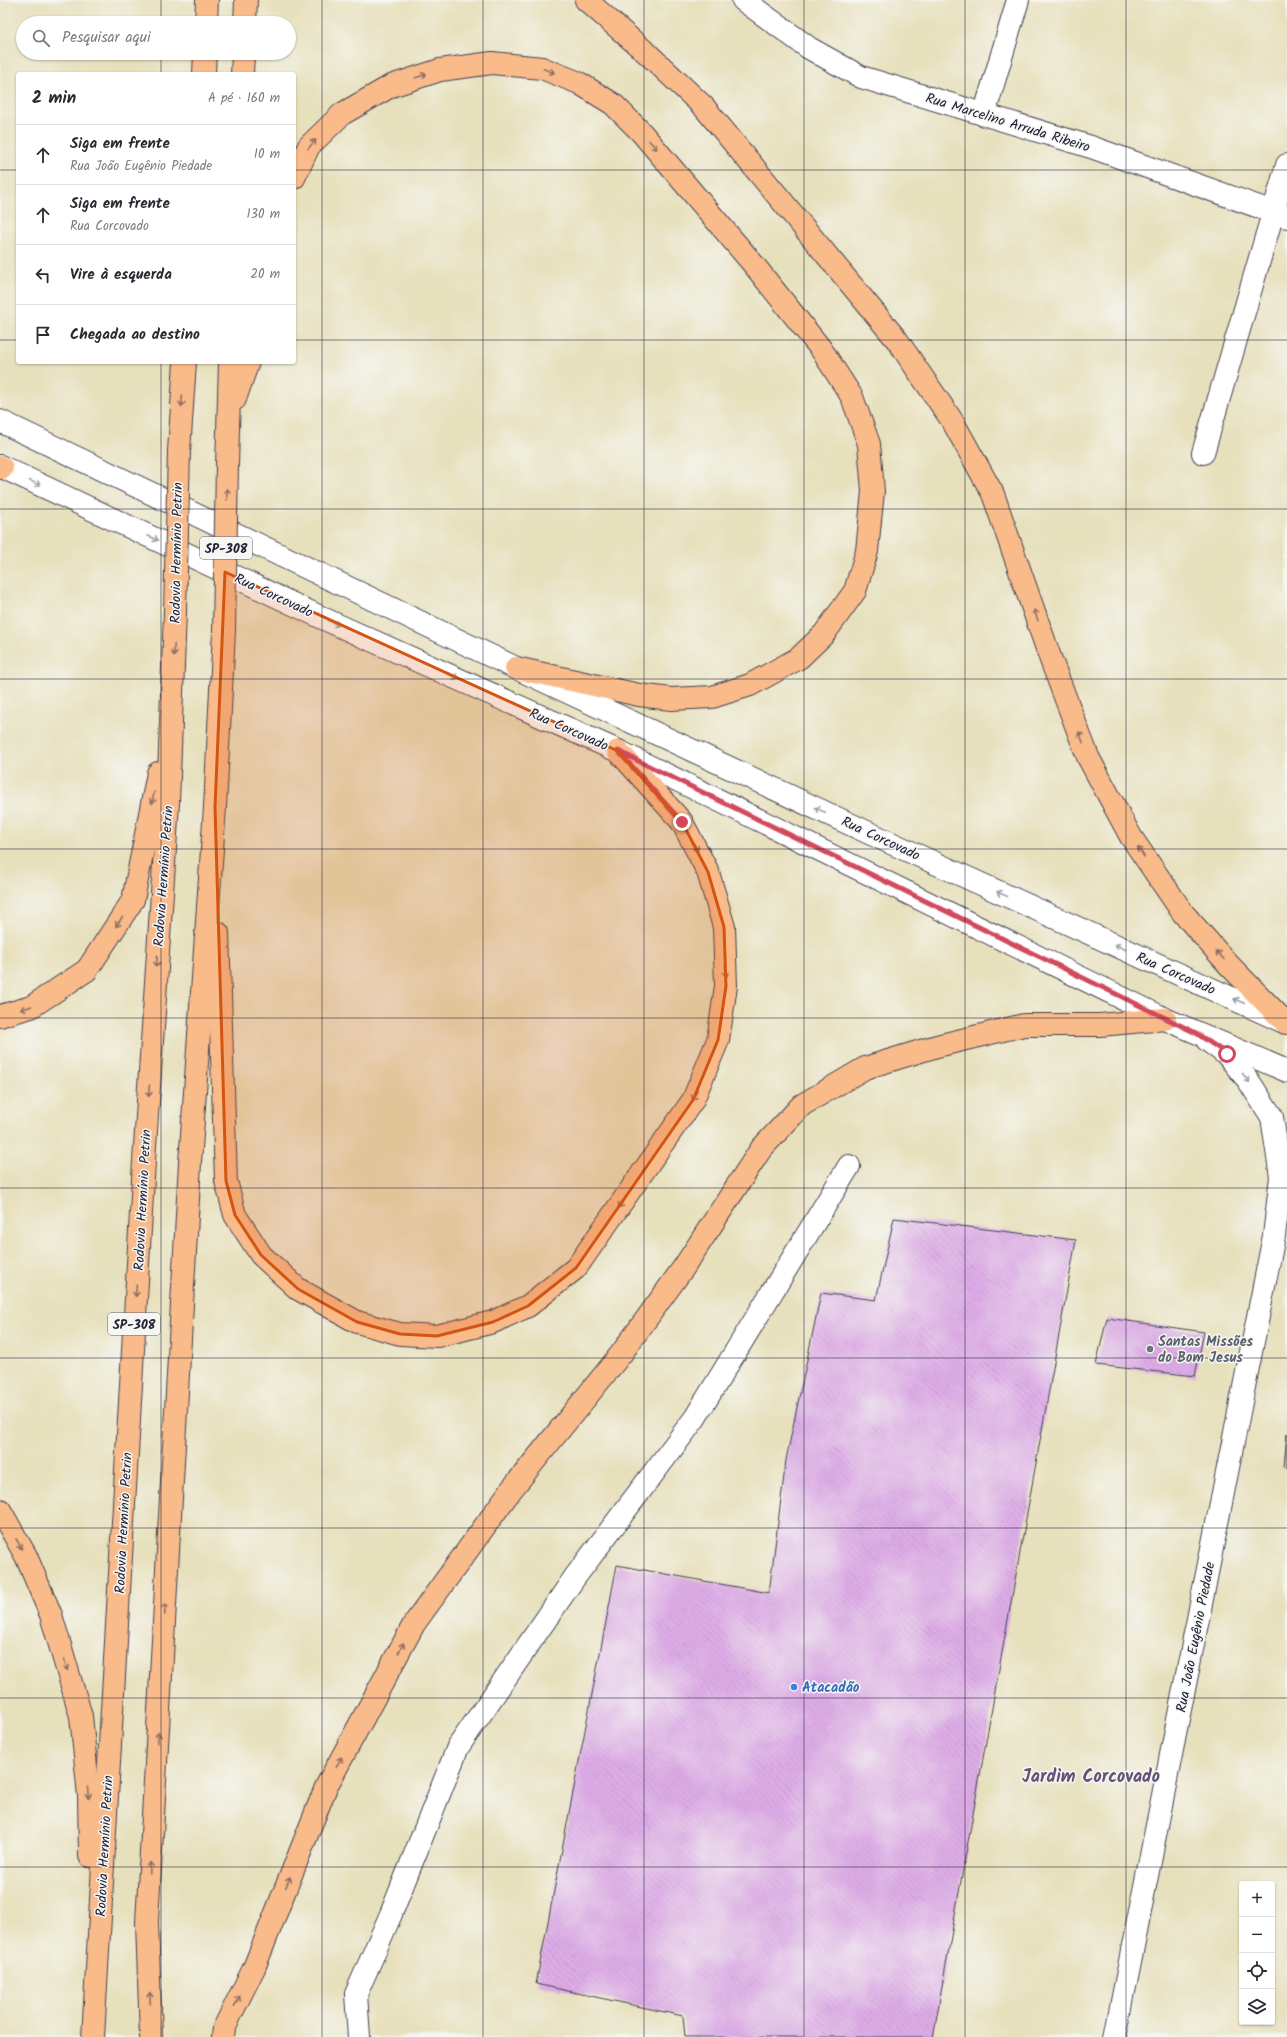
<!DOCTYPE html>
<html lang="pt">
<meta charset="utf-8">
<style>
:root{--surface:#fff;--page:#f2f2f3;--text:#2b2b33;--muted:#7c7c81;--line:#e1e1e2}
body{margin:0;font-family:Kalam,sans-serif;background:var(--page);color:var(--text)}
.controls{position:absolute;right:12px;bottom:12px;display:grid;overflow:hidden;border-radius:4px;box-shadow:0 1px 3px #0004}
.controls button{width:36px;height:36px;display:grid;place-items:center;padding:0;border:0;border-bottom:1px solid var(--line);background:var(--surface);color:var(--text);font:20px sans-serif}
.stop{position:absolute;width:12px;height:12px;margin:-9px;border:3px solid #d1495b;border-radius:50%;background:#fff}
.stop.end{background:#d1495b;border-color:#fff;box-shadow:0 1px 4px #0008}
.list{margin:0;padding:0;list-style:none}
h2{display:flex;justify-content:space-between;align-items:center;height:52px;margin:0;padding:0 16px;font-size:17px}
h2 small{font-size:13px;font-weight:400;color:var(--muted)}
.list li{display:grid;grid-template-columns:26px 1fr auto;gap:12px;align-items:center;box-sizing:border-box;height:60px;padding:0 16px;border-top:1px solid var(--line)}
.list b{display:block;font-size:15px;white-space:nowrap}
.list p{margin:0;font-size:13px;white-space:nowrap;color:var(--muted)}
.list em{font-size:13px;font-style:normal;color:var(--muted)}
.icon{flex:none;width:22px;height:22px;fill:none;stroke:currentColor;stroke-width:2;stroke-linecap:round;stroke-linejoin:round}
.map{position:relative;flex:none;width:1287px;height:2037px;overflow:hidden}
.search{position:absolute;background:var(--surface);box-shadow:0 1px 3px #0004;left:16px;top:16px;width:280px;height:44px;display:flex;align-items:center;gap:10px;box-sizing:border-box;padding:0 14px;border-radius:22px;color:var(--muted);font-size:15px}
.panel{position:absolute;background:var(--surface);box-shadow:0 1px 3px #0004;left:16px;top:72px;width:280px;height:292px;border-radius:4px}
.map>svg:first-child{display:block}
.building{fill:url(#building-back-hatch)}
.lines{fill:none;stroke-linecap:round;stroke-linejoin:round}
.minor-casing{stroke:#403e4e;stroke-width:24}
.tertiary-casing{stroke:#403e4e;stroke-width:24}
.primary-casing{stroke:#403e4e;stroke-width:24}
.minor{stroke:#fff;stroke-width:22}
.tertiary{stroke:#fff;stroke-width:22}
.primary{stroke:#fabb8b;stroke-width:22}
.primary-bridge-casing{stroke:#403e4e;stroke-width:24;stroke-linecap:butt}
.primary-bridge{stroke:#fabb8b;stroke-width:22}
.oneway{stroke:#8e6e63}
.oneway2{stroke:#9c9ca7}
.route{stroke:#d1495b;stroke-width:5}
.marked{fill:#d45411;fill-opacity:0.2;stroke:#d45411;stroke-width:3;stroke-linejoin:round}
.grid{fill:none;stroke:#22223b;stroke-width:1;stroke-opacity:0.55}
.worship-dot{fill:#6b7280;stroke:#f6f6f2;stroke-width:1.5}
.shop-dot{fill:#3f7fe0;stroke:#f6f6f2;stroke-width:1.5}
.labels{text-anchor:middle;stroke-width:3;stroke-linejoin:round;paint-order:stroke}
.shield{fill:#f6f6f2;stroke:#626272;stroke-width:1}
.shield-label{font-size:13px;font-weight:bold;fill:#22223b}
.street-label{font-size:14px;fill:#22223b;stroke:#f6f6f2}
.worship-label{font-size:14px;font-weight:bold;fill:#5b616d;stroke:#f6f6f2;text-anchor:start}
.shop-label{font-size:14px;font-weight:bold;fill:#366cbe;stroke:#f6f6f2;text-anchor:start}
.district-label{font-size:18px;font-weight:bold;fill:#645277;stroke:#f6f6f2}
</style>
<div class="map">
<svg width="1287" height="2037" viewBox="0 0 1287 2037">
<defs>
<pattern id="building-back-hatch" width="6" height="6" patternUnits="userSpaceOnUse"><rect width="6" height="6" fill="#deace7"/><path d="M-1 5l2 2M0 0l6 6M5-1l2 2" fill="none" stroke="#be94c7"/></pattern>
</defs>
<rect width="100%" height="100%" fill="#f6f6f2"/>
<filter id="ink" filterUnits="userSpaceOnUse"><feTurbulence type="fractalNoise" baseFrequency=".025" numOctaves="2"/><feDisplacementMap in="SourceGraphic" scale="8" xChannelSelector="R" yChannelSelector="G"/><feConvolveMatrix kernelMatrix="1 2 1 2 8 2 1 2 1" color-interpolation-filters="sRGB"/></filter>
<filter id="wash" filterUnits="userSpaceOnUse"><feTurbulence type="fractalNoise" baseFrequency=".012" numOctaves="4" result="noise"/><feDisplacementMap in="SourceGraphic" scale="16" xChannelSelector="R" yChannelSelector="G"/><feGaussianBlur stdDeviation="0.9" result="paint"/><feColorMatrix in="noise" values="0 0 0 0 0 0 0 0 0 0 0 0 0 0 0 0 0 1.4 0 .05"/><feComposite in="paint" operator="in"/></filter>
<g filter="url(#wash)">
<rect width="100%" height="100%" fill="#e7e0bc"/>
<g id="blocks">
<g class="building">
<polygon points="894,1218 1076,1240 933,2037 685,2037 683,2016 536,1984 617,1565 769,1593 786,1460 821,1293 876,1300"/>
<polygon points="1107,1318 1204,1332 1195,1376 1096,1365"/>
<polygon points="1287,1433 1287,1468 1284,1467"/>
</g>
</g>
</g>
<g filter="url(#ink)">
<use href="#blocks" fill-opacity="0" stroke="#403e4e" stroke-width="1"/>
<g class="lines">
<g class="minor-casing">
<g id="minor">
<polyline points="743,0 809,48 861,77 1091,147 1287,217"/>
<polyline points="984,115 1018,0"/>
<polyline points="1203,453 1287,165"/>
<polyline points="359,2037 356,1994 391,1914 458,1747 575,1577 695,1418 849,1166"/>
<polyline points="1115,2037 1274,1236 1281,1177 1272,1117 1248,1080 1227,1055 1207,1040"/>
</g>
</g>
<g class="tertiary-casing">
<g id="tertiary">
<polyline points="0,421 516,668 869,833 1284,1022"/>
<polyline points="0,466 331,622 618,751 1165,1019 1287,1071"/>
</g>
</g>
<g class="primary-casing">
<g id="primary">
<polyline points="586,0 649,55 704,107 897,340 953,422 993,494 1051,660 1088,757 1131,837 1183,913 1228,964 1286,1023"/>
<polyline points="206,23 207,0"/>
<polyline points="245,23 246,0"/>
<polyline points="204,74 205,53"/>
<polyline points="242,74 243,53"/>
<polyline points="294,178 309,146 342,114 391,86 440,70 492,63 542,68 579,83 613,104 641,132 754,265 821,349 852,397 869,444 873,491 867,551 855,591 824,634 799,658 750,685 712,697 671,699 639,695 516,668"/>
<polyline points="235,399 248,362"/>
<polyline points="179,451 185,362"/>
<polyline points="227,465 230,362"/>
<polyline points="0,467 2,468"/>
<polyline points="218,933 226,1181 235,1215 261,1255 298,1289 357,1322 400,1334 437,1336 493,1322 528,1306 576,1268 693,1100 718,1040 726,986 724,927 708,872 682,822 618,751"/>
<polyline points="0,1016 31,1007 87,970 133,900 158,773"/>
<polyline points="0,1510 26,1556 51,1615 81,1716 89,1796 90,1856"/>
<polyline points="93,2037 144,1161 168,804 175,611"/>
<polyline points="151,2037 147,1922 190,1163 215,807 224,631"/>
<polyline points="223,2037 224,2028 254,1968 326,1787 414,1624 511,1490 621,1354 684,1267 761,1149 802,1105 865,1068 937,1046 1024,1025 1100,1025 1165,1019"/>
</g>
</g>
<use href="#minor" class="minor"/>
<use href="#tertiary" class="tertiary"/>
<use href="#primary" class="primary"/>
<g class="primary-bridge-casing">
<g id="primary-bridge">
<polyline points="175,611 179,451"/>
<polyline points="224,631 227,465"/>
</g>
</g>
<use href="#primary-bridge" class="primary-bridge"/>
</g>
<defs><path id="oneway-shaft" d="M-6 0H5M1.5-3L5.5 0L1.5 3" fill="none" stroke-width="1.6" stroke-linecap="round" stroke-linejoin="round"/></defs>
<g class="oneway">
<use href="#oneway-shaft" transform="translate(549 71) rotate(21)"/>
<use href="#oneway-shaft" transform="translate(421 76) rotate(-18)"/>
<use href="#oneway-shaft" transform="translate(312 144) rotate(-49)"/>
<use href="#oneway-shaft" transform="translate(653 145) rotate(50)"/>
<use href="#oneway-shaft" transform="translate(182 401) rotate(94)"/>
<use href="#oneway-shaft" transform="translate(227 494) rotate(-89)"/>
<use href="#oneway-shaft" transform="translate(1036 615) rotate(-109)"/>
<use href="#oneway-shaft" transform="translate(174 650) rotate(91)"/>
<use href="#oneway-shaft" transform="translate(1081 737) rotate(-111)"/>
<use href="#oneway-shaft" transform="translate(153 798) rotate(101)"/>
<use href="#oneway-shaft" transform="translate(695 846) rotate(62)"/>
<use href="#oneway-shaft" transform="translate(1141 852) rotate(-124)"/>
<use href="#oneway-shaft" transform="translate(119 922) rotate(123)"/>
<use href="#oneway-shaft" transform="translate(1220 955) rotate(-132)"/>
<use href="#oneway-shaft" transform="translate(157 961) rotate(94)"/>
<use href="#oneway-shaft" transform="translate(726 971) rotate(88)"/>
<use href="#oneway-shaft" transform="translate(26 1008) rotate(161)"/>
<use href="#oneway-shaft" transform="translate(149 1091) rotate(94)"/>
<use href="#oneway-shaft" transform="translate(695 1095) rotate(114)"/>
<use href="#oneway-shaft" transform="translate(622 1203) rotate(126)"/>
<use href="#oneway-shaft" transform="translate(136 1291) rotate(93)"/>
<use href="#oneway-shaft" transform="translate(19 1544) rotate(61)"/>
<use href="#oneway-shaft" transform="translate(165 1609) rotate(-87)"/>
<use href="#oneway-shaft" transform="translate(401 1648) rotate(-62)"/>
<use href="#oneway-shaft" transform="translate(66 1665) rotate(74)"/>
<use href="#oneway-shaft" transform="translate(158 1738) rotate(-87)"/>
<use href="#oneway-shaft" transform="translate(339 1762) rotate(-62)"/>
<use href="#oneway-shaft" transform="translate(88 1793) rotate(85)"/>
<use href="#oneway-shaft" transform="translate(150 1868) rotate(-87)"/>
<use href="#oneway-shaft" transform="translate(288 1882) rotate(-68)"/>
<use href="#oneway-shaft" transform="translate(150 1998) rotate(-92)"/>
<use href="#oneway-shaft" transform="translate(237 2001) rotate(-63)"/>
</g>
<g class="oneway2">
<use href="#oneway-shaft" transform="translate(35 483) rotate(25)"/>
<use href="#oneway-shaft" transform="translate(153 538) rotate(25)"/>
<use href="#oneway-shaft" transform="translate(334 623) rotate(24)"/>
<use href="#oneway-shaft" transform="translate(453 676) rotate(24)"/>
<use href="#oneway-shaft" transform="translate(820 810) rotate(-155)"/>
<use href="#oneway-shaft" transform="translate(1002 894) rotate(-156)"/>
<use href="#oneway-shaft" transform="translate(1120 947) rotate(-156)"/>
<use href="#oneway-shaft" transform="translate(1239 1001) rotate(-156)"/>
<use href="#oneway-shaft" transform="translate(1246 1078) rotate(52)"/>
</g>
</g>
<g class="lines" filter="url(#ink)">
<polyline class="route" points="682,822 618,751 1196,1033 1227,1054"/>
</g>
<path class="marked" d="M225 572 618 751 682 822 708 872 724 927 726 986 718 1040 693 1100 576 1268 528 1306 493 1322 437 1336 400 1334 357 1322 298 1289 261 1255 235 1215 226 1181 215 807Z"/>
<path class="grid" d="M161 0V23M322 0V2037M483 0V2037M644 0V2037M804 0V2037M965 0V2037M1126 0V2037M161 53V74M0 170H18M294 170H1287M0 340H18M294 340H1287M161 362V2037M0 509H1287M0 679H1287M0 849H1287M0 1018H1287M0 1188H1287M0 1358H1287M0 1528H1287M0 1698H1287M0 1867H1287"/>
<circle class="worship-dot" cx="1150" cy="1349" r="4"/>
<circle class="shop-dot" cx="794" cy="1687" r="4"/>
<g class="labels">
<g class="shield">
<rect x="200" y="537" width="52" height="22" rx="3"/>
<rect x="108" y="1313" width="52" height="22" rx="3"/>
</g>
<g class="shield-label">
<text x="226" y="553">SP-308</text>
<text x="134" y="1329">SP-308</text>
</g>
<g class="street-label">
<text transform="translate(1008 122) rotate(17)" y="5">Rua Marcelino Arruda Ribeiro</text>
<text transform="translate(176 553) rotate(-89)" y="5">Rodovia Hermínio Petrin</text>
<text transform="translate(274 595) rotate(25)" y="5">Rua Corcovado</text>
<text transform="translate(569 729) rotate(24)" y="5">Rua Corcovado</text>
<text transform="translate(881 838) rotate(25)" y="5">Rua Corcovado</text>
<text transform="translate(163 876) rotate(-86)" y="5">Rodovia Hermínio Petrin</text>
<text transform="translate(1176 973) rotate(24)" y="5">Rua Corcovado</text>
<text transform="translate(142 1200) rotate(-87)" y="5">Rodovia Hermínio Petrin</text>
<text transform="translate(123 1523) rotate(-87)" y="5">Rodovia Hermínio Petrin</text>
<text transform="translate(1195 1637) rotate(-79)" y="5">Rua João Eugênio Piedade</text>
<text transform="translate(104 1846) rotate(-87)" y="5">Rodovia Hermínio Petrin</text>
</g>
<g class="worship-label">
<text x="1158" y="1346">Santas Missões<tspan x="1158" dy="16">do Bom Jesus</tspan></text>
</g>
<g class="shop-label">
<text x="802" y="1692">Atacadão</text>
</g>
<g class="district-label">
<text x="1091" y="1782">Jardim Corcovado</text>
</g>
</g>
</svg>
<div class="controls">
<button>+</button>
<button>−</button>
<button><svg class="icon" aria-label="locate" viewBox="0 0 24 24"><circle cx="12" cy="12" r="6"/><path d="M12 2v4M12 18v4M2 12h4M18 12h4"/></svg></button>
<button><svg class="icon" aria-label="layers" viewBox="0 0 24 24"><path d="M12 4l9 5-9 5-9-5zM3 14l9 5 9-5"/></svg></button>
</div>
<div class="stop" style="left:1227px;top:1054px"></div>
<div class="stop end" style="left:682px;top:822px"></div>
<div class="search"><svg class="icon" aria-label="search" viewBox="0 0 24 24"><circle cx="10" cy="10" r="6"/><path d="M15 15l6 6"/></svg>Pesquisar aqui</div>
<section class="panel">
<h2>2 min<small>A pé · 160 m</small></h2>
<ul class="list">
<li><svg class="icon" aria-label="ahead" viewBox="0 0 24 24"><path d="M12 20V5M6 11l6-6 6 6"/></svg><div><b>Siga em frente</b><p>Rua João Eugênio Piedade</p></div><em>10 m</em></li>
<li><svg class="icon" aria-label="ahead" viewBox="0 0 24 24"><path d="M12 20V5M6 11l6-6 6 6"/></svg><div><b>Siga em frente</b><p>Rua Corcovado</p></div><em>130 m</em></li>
<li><svg class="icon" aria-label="left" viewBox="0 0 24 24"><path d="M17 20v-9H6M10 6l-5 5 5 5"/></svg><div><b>Vire à esquerda</b></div><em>20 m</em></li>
<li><svg class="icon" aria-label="arrive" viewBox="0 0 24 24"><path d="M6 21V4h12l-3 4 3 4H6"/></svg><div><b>Chegada ao destino</b></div></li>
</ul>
</section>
</div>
